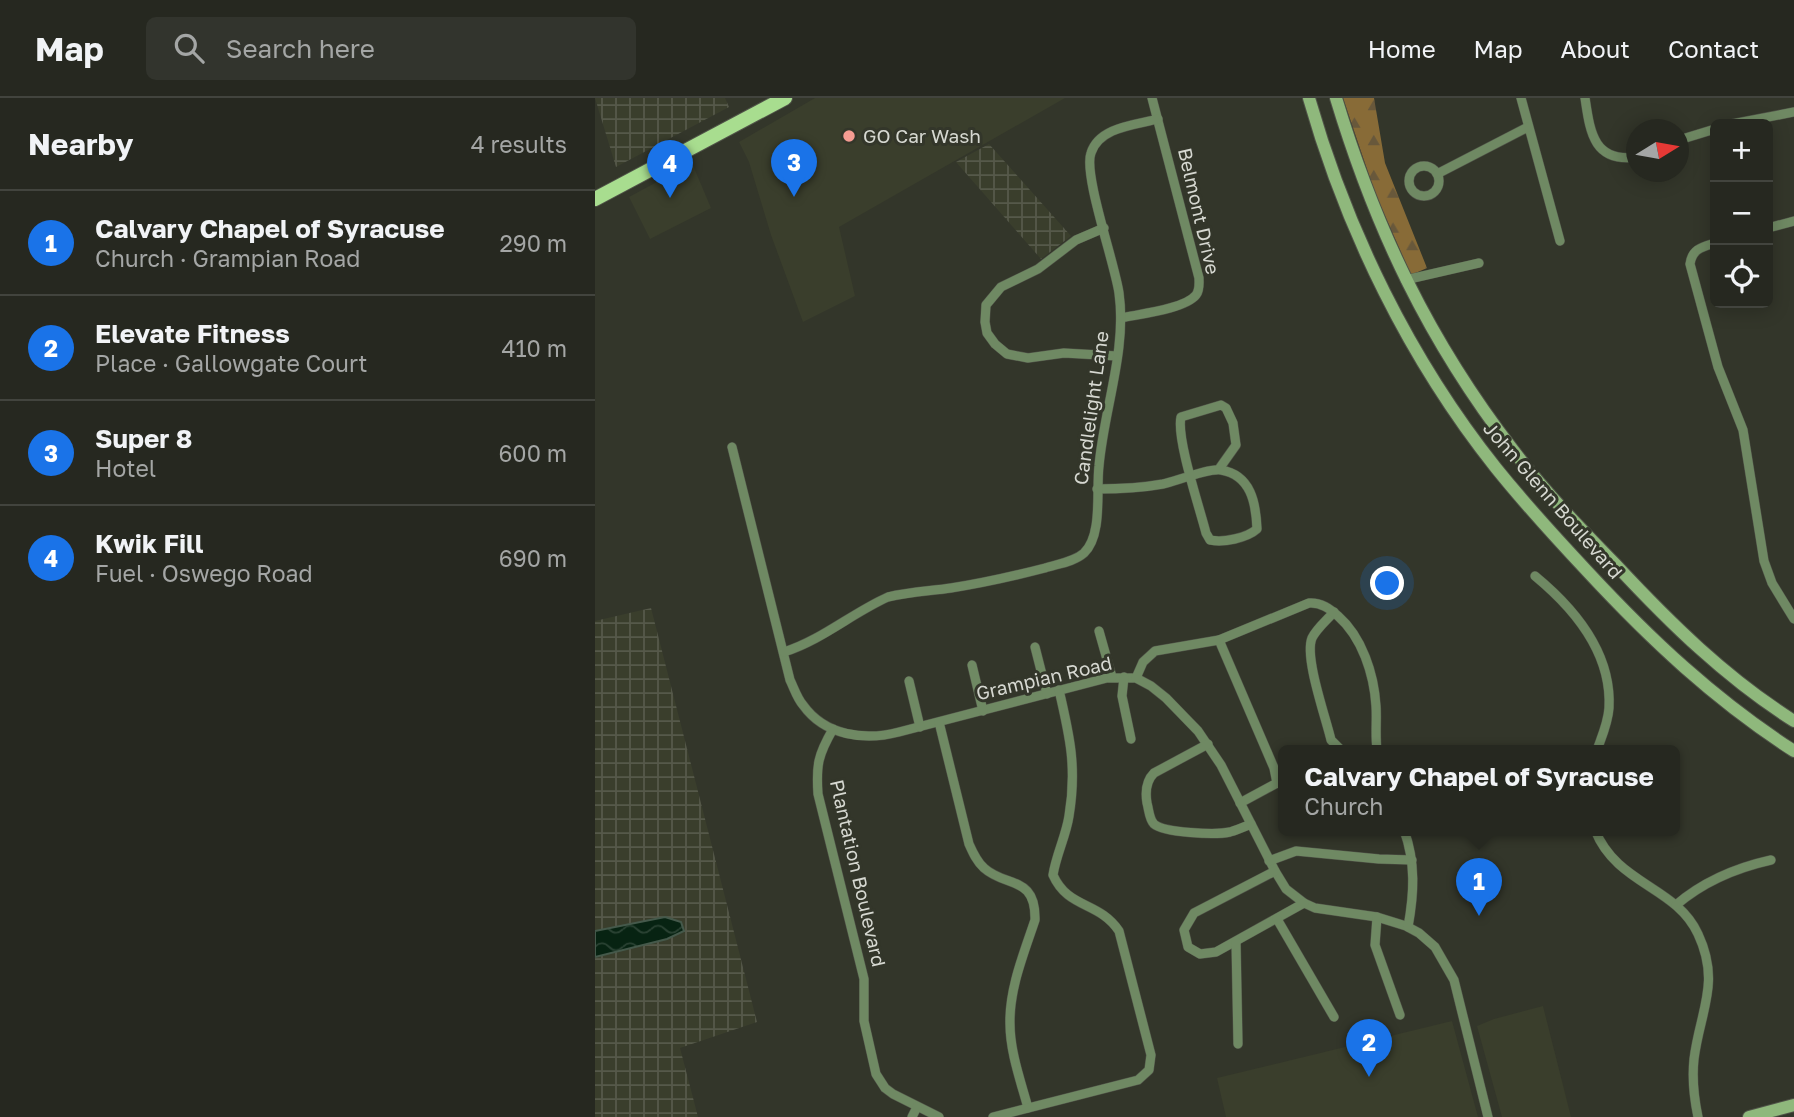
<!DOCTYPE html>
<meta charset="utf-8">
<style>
:root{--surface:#262820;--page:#32342d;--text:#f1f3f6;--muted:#a4a6a5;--line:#42443e;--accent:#1a73e8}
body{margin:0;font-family:"Golos Text",sans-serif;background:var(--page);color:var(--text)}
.controls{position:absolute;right:21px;top:21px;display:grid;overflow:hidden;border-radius:10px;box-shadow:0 4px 18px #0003}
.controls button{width:63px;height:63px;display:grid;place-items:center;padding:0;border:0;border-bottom:2px solid var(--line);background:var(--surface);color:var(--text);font:35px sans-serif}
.compass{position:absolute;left:1031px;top:21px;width:63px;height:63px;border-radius:50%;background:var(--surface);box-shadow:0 4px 18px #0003;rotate:79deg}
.you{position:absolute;left:793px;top:486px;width:24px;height:24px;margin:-18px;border:5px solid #fff;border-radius:50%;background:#1a73e8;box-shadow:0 0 0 10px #1a73e833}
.badge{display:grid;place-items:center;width:46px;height:46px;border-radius:50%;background:var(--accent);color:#fff;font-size:23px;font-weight:700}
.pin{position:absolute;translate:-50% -58px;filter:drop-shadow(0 2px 4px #0008)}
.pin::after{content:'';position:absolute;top:37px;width:24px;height:21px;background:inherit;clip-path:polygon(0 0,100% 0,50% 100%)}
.popup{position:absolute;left:683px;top:647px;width:402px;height:91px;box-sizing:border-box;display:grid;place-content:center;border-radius:10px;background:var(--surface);filter:drop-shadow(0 2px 5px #0005);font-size:23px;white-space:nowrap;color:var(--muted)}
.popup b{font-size:26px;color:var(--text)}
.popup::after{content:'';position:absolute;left:50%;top:100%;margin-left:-14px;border:14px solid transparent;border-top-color:var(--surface)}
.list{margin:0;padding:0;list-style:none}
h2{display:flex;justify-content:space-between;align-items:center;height:91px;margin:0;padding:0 28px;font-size:30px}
h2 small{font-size:23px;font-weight:400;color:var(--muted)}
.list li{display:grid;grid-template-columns:46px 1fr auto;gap:21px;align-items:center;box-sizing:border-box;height:105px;padding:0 28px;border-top:2px solid var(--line)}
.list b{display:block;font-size:26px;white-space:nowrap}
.list p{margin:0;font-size:23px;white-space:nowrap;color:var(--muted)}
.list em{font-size:23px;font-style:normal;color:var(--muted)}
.icon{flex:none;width:38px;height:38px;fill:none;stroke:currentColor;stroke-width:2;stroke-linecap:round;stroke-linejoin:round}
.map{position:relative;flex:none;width:1199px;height:1019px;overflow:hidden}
header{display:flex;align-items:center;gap:42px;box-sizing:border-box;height:98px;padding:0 35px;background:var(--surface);border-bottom:2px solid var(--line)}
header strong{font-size:33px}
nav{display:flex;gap:38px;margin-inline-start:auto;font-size:24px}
.search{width:490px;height:63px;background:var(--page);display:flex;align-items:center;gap:18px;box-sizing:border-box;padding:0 24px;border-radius:10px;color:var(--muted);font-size:26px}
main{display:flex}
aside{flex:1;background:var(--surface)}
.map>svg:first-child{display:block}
.built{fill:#3a3e2c}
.industrial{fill:url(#industrial-grid)}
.forest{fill:url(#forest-firs)}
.water{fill:url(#water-waves);stroke:#45594b;stroke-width:2}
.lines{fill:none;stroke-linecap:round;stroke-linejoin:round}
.street-casing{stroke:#505348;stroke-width:10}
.secondary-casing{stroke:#505348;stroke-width:14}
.primary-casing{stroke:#505348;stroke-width:16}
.street{stroke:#6f8963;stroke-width:9}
.secondary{stroke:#8fb87c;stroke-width:12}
.primary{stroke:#a8dd8f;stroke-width:14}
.poi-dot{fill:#f59c92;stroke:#33362a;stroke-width:2.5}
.labels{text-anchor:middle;stroke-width:6;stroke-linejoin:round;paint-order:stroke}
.poi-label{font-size:19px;fill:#d6d8d1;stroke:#33362a;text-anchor:start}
.street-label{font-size:19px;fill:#d6d8d1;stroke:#33362a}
</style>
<header>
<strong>Map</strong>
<div class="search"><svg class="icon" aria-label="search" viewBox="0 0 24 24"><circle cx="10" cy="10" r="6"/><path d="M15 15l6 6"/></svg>Search here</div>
<nav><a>Home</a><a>Map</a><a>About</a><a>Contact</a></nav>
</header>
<main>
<aside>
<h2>Nearby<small>4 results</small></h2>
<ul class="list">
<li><span class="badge">1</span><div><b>Calvary Chapel of Syracuse</b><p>Church · Grampian Road</p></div><em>290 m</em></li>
<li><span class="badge">2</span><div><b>Elevate Fitness</b><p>Place · Gallowgate Court</p></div><em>410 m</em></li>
<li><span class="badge">3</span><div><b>Super 8</b><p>Hotel</p></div><em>600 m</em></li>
<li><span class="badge">4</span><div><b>Kwik Fill</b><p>Fuel · Oswego Road</p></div><em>690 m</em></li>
</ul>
</aside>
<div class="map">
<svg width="1199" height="1019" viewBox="0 0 1199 1019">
<defs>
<pattern id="industrial-grid" width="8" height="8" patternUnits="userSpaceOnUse" patternTransform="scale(1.75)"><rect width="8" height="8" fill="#3a3e2c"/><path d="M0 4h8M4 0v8" fill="none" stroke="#56594a"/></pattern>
<pattern id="forest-firs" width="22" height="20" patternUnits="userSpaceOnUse" patternTransform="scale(1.75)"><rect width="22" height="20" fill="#886b37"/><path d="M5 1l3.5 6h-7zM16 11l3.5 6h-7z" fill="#68583b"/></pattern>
<pattern id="water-waves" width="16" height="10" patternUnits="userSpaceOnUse" patternTransform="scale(1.75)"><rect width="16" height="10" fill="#072312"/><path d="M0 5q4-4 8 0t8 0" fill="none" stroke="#2a4233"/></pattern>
</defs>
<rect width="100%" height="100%" fill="#33362a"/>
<g class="built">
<polygon points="220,0 470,0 244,129 260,198 208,224 176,137 154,64 144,44"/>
<polygon points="97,65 116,110 55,141 34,99"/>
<polygon points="948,908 976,1019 907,1019 882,928 899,921"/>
<polygon points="857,923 883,1019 631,1019 622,980"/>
</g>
<g class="industrial">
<polygon points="0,0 130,0 134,9 21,69"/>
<polygon points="394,46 476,138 446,161 361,64"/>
<polygon points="56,510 162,924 85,950 103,1019 0,1019 0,523"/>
</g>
<polygon class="forest" points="748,0 779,0 790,65 832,170 816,177 780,95"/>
<polygon class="water" points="70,819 86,824 89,833 72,841 0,859 0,833"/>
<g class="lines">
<g class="street-casing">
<g id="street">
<polyline points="926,0 965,143"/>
<path d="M990 0C995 33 998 65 1042 59"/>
<polyline points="1137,26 1199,14"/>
<polyline points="1084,42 1120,31"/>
<circle cx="829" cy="83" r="15"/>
<polyline points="842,76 933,29"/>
<polyline points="509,130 481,142 443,171 406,189 391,207 390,224 392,235 400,246 412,256 433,260 469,255 522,258"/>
<polyline points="1173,130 1199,123"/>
<path d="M1120 145C1107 149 1097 151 1095 166L1123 269 1148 332 1169 463 1177 485 1199 521"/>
<polyline points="810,182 884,165"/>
<path d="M526 220C544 216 590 211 601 197 605 192 604 186 604 180L557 0"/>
<path d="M137 349 195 582C199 590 202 600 208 607 230 638 270 643 304 634L512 580H541L556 588 571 600 603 633 626 667 680 773 691 791 709 805 720 810 782 819 811 828 824 835 840 849 859 882 893 1019"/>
<path d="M502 391C525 391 546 390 568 386 581 383 614 370 626 372 656 377 661 405 662 431 652 440 628 445 615 442L611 435C605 411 581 340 586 319L626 307 631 310 638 325 641 347 624 371"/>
<path d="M940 478C980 511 1017 555 1014 610 1013 625 1007 638 1002 652"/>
<path d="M739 514C732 522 722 530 717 540 709 559 731 620 736 642L746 652"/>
<polyline points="504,533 517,579"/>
<polyline points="624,542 679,670 682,685"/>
<polyline points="440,549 452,596"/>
<path d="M189 554C227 542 257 515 293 499 314 494 335 493 356 490 388 485 419 478 450 470 462 466 479 464 489 455 508 437 501 392 504 368 509 311 532 252 524 195 520 166 488 76 496 55 504 29 540 27 563 21"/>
<polyline points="377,567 388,613"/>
<polyline points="529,579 527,598 536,641"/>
<path d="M541 580 548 564 560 553 624 542 714 505C726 504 735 511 743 518 767 539 779 576 781 608 782 622 780 637 782 652"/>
<polyline points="314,583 325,629"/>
<path d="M344 624 374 746C378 755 382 764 389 770 411 790 441 777 440 822 429 855 414 891 415 926 415 954 426 984 433 1010"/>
<path d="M238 631C223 657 221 667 223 696L269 881V923L281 976 290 990 298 996 344 1019"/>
<path d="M613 646 559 675C551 683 550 693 552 705 554 712 554 721 559 726 569 735 621 737 635 734 642 732 649 729 656 726"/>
<polyline points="645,705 682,685 687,686"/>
<path d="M809 732C821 765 819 796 813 829"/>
<path d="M1000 732C1022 787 1081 788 1103 836 1126 885 1105 913 1099 961 1097 980 1099 1000 1103 1019"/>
<polyline points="674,763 701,753 784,761 817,762"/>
<polyline points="680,773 599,815 589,832 593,849 605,856 621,854 709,805"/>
<path d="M1081 807C1109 783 1140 770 1176 762"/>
<polyline points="782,819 780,847 805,917"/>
<polyline points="682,821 739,919"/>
<polyline points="641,844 643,946"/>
<polyline points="317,1019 322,1009"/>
<path d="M398 1019 543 982 554 972 556 957 524 833C504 803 473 811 458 777 461 757 471 738 474 718 482 670 475 639 464 592"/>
</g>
</g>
<g class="secondary-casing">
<g id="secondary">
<path d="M714 0C752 133 815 262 901 370 930 406 961 440 992 473 1056 542 1120 602 1199 653"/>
<path d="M741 0C781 132 834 243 918 352 949 393 985 430 1021 467 1075 525 1131 580 1199 623"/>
<polyline points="1154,1019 1199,1007"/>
</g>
</g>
<g class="primary-casing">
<polyline id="primary" points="0,101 190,0"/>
</g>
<use href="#street" class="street"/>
<use href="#secondary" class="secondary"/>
<use href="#primary" class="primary"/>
</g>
<circle class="poi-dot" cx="254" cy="38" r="7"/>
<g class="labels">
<g class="poi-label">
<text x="268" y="45">GO Car Wash</text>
</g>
<g class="street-label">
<text transform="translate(604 113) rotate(77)" y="7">Belmont Drive</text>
<text transform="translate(496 310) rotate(-82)" y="7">Candlelight Lane</text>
<text transform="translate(958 402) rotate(49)" y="7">John Glenn Boulevard</text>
<text transform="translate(449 580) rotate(-13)" y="7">Grampian Road</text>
<text transform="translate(263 775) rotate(77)" y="7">Plantation Boulevard</text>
</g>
</g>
</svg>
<div class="controls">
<button>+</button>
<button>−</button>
<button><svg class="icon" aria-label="locate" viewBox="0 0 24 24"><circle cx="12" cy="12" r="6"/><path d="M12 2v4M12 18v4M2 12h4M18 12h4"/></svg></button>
</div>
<svg class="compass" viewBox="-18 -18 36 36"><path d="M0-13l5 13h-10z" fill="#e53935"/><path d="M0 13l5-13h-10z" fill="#a4a6a5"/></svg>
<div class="you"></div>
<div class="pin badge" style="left:884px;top:818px">1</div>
<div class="popup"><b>Calvary Chapel of Syracuse</b>Church</div>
<div class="pin badge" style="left:774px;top:979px">2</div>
<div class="pin badge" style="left:199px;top:99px">3</div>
<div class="pin badge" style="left:75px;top:100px">4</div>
</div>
</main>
